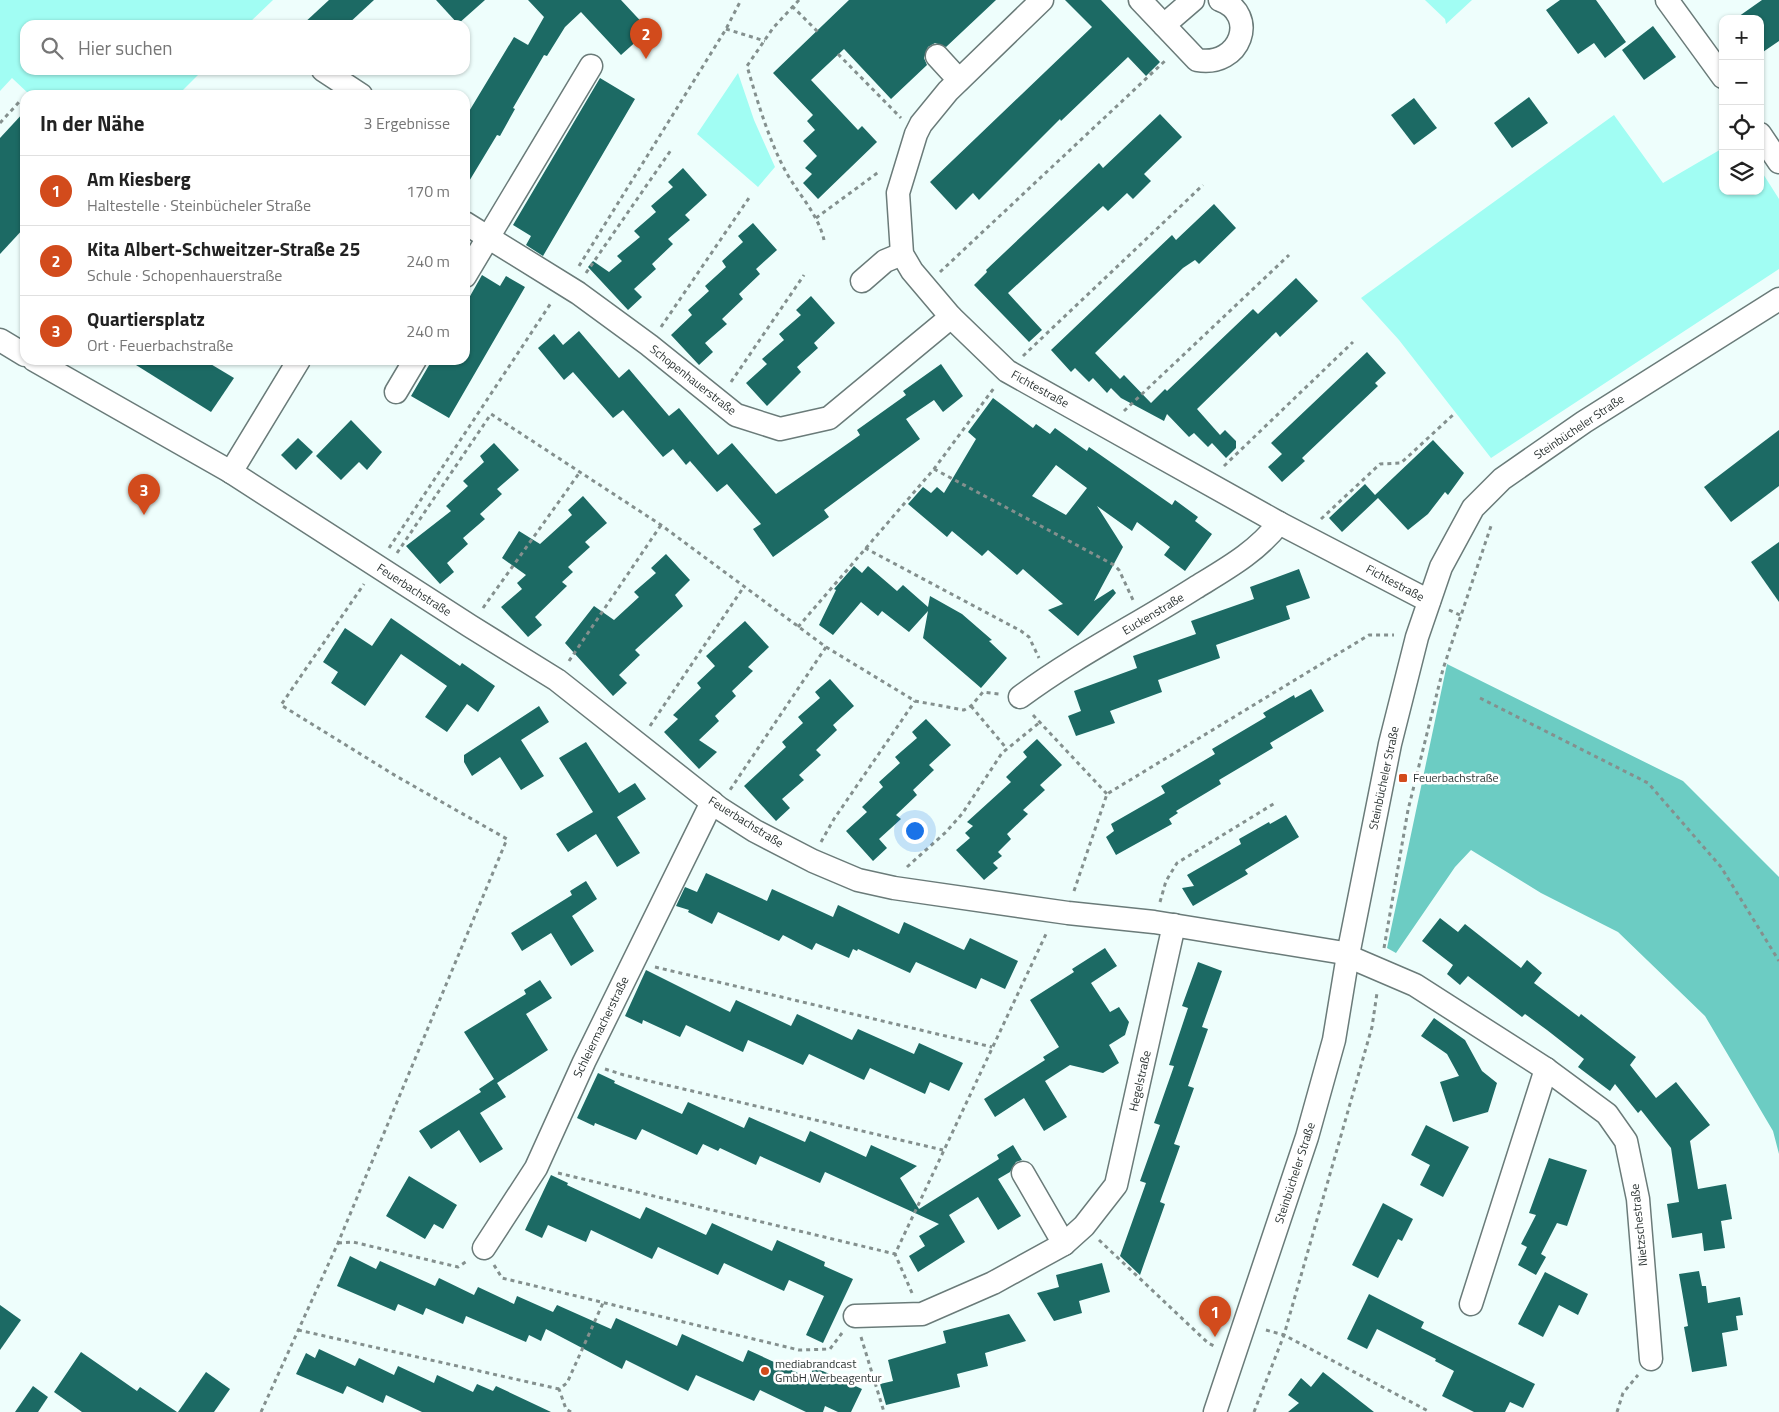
<!DOCTYPE html>
<html lang="de">
<meta charset="utf-8">
<style>
:root{--surface:#fff;--page:#f6f6f6;--text:#222;--muted:#767676;--line:#e0e0e0;--accent:#d24b1c}
body{margin:0;font-family:"Titillium Web",sans-serif;background:var(--page);color:var(--text)}
.controls{position:absolute;right:15px;top:15px;display:grid;overflow:hidden;border-radius:10px;box-shadow:0 1px 4px #0004}
.controls button{width:45px;height:45px;display:grid;place-items:center;padding:0;border:0;border-bottom:1px solid var(--line);background:var(--surface);color:var(--text);font:25px sans-serif}
.you{position:absolute;left:914px;top:830px;width:18px;height:18px;margin:-12px;border:4px solid #fff;border-radius:50%;background:#1a73e8;box-shadow:0 0 0 8px #1a73e833}
.badge{display:grid;place-items:center;width:32px;height:32px;border-radius:50%;background:var(--accent);color:#fff;font-size:16px;font-weight:700}
.pin{position:absolute;translate:-50% -41px;filter:drop-shadow(0 1px 2px #0008)}
.pin::after{content:'';position:absolute;top:26px;width:18px;height:15px;background:inherit;clip-path:polygon(0 0,100% 0,50% 100%)}
.list{margin:0;padding:0;list-style:none}
h2{display:flex;justify-content:space-between;align-items:center;height:65px;margin:0;padding:0 20px;font-size:21px}
h2 small{font-size:16px;font-weight:400;color:var(--muted)}
.list li{display:grid;grid-template-columns:32px 1fr auto;gap:15px;align-items:center;box-sizing:border-box;height:70px;padding:0 20px;border-top:1px solid var(--line)}
.list b{display:block;font-size:19px;white-space:nowrap}
.list p{margin:0;font-size:16px;white-space:nowrap;color:var(--muted)}
.list em{font-size:16px;font-style:normal;color:var(--muted)}
.icon{flex:none;width:28px;height:28px;fill:none;stroke:currentColor;stroke-width:2;stroke-linecap:round;stroke-linejoin:round}
.map{position:relative;flex:none;width:1779px;height:1412px;overflow:hidden}
.search{position:absolute;background:var(--surface);box-shadow:0 1px 4px #0004;left:20px;top:20px;width:450px;height:55px;display:flex;align-items:center;gap:12px;box-sizing:border-box;padding:0 18px;border-radius:15px;color:var(--muted);font-size:19px}
.panel{position:absolute;background:var(--surface);box-shadow:0 1px 4px #0004;left:20px;top:90px;width:450px;height:275px;border-radius:15px}
.map>svg:first-child{display:block}
.green{fill:#a1fdf3}
.forest{fill:#6cccc3}
.building{fill:#1c6a64;fill-rule:evenodd}
.lines{fill:none;stroke-linecap:round;stroke-linejoin:round}
.minor-casing{stroke:#6a7b79;stroke-width:25}
.path{stroke:#84908e;stroke-width:3;stroke-dasharray:4 4;stroke-linecap:butt}
.minor{stroke:#fff;stroke-width:22}
.poi-dot{fill:#d24b1c;stroke:#fff;stroke-width:2}
.labels{text-anchor:middle;stroke-width:5;stroke-linejoin:round;paint-order:stroke}
.street-label{font-size:12px;fill:#2d3534;stroke:#fff}
.poi-label{font-size:12px;fill:#2d3534;stroke:#fff;text-anchor:start}
</style>
<div class="map">
<svg width="1779" height="1412" viewBox="0 0 1779 1412">
<rect width="100%" height="100%" fill="#eefefc"/>
<g class="green">
<polygon points="0,0 273,0 247,25 25,25 25,70 203,70 178,95 30,95 12,78 0,91"/>
<polygon points="1425,0 1472,0 1446,24 1445,19"/>
<polygon points="738,73 754,120 775,167 758,187 697,134"/>
<polygon points="1614,115 1663,183 1723,148 1723,191 1760,191 1760,169 1779,199 1779,269 1491,458 1399,340 1361,298"/>
</g>
<polygon class="forest" points="1447,664 1683,781 1779,877 1779,1154 1773,1131 1705,1016 1618,932 1541,893 1471,850 1455,867 1396,953 1387,948"/>
<g class="building">
<polygon points="329,0 374,0 347,25 302,25"/>
<polygon points="436,0 485,0 458,24"/>
<polygon points="528,0 621,0 649,30 621,55 581,12 565,27 547,56 544,55 513,108 515,109 500,136 497,135 465,188 465,118 514,37 528,45 544,17"/>
<polygon points="849,0 996,0 946,47 935,43 928,47 924,58 927,65 891,99 844,49 811,80 858,130 862,126 877,142 818,199 803,183 812,174 805,168 817,156 803,141 815,130 807,121 813,115 773,73"/>
<polygon points="1065,0 1101,0 1160,62 1146,76 1128,57 1061,121 1060,119 979,200 973,193 956,210 930,182 1092,27"/>
<polygon points="1560,0 1596,0 1626,42 1605,58 1594,43 1578,54 1546,10"/>
<polygon points="1762,0 1779,0 1779,41 1760,54 1760,19 1735,19"/>
<polygon points="1653,26 1676,57 1644,80 1622,50"/>
<polygon points="600,78 635,99 543,256 526,245 531,236 513,225"/>
<polygon points="1529,97 1548,123 1512,148 1494,123"/>
<polygon points="1414,98 1437,128 1414,145 1391,115"/>
<polygon points="25,111 25,227 0,254 0,138"/>
<polygon points="1160,114 1182,137 1144,174 1151,181 1133,199 1127,193 1108,211 1103,206 1008,293 1042,330 1029,342 974,285 987,272 986,270 1099,163 1103,168"/>
<polygon points="683,168 707,195 685,215 690,220 668,239 673,244 652,264 656,269 634,289 642,297 628,310 588,267 593,261 609,272 622,261 617,256 640,237 634,231 656,212 651,206 673,187 668,182"/>
<polygon points="1214,204 1236,228 1199,264 1195,260 1183,268 1095,353 1120,379 1124,375 1151,403 1165,389 1167,391 1253,309 1258,314 1296,278 1318,301 1280,337 1276,332 1197,409 1220,435 1225,430 1236,441 1236,448 1226,458 1212,443 1208,447 1194,433 1189,437 1167,414 1164,421 1121,398 1111,388 1107,393 1093,378 1089,382 1075,368 1071,372 1051,350 1172,235 1176,240"/>
<polygon points="753,223 777,250 756,269 760,274 739,294 743,299 722,319 727,324 705,343 713,352 699,365 671,335 692,315 688,310 709,291 705,286 726,267 722,261 743,242 738,236"/>
<polygon points="482,275 500,286 506,276 525,287 449,418 411,396 432,360 465,360 465,305"/>
<polygon points="811,296 835,323 814,343 818,348 797,367 801,372 767,406 746,383 767,364 762,359 784,340 779,334 801,315 796,310"/>
<polygon points="579,331 619,378 629,369 669,416 679,408 718,455 732,443 776,494 860,435 857,430 906,395 903,391 941,364 963,396 943,412 934,400 906,419 920,439 824,510 829,517 773,557 753,529 761,524 727,484 717,492 690,461 686,465 673,449 663,457 623,410 613,418 573,372 564,380 538,348 554,334 563,345"/>
<polygon points="1367,352 1386,373 1375,383 1378,386 1302,458 1305,461 1282,482 1268,467 1282,454 1271,443"/>
<polygon points="128,360 204,360 234,378 211,412"/>
<path d="M993 398 1033 428 1036 424 1050 434 1055 428 1087 451 1089 447 1172 505 1175 500 1198 517 1195 521 1212 534 1185 571 1164 555 1170 547 1137 522 1132 531 1097 506 1123 547 1094 601 1113 589 1116 593 1078 636 1048 610 1063 604 1023 569 1017 575 988 550 982 556 952 531 947 537 908 504 923 487 931 493 937 487 944 493 976 439 968 432ZM1056 465 1087 488 1066 515 1032 496Z"/>
<polygon points="351,420 382,452 367,470 359,462 341,480 316,456"/>
<polygon points="1779,430 1779,486 1731,522 1704,487"/>
<polygon points="298,438 313,452 296,470 281,455"/>
<polygon points="1433,440 1464,473 1448,495 1445,492 1428,514 1408,530 1378,498 1342,532 1329,518 1365,484 1375,495"/>
<polygon points="494,443 519,470 497,489 502,494 480,514 485,519 463,538 468,544 447,563 454,572 440,584 406,546 451,511 446,506 468,486 463,481 484,462 480,456"/>
<polygon points="583,496 607,523 585,542 590,547 568,567 573,572 562,582 567,586 535,617 542,625 528,637 501,607 522,589 517,583 526,575 502,558 519,531 540,544 572,515 568,510"/>
<polygon points="1779,542 1779,602 1751,562"/>
<polygon points="666,554 690,580 675,595 683,606 635,650 640,655 619,675 627,683 613,696 565,643 594,606 614,620 639,597 634,592 656,573 651,568"/>
<polygon points="854,566 862,573 868,566 897,591 903,585 928,607 930,596 962,614 992,640 989,641 1007,658 981,688 923,638 928,611 909,632 882,611 878,616 861,602 833,635 819,625 836,590 834,589"/>
<polygon points="1299,569 1310,598 1286,606 1290,619 1216,645 1220,658 1158,680 1162,692 1110,711 1115,723 1076,736 1068,716 1081,711 1074,691 1137,668 1133,656 1196,634 1191,621 1254,599 1250,587"/>
<polygon points="391,618 460,666 462,663 495,686 478,712 467,704 447,732 425,717 447,686 401,654 365,706 331,683 338,672 323,662 345,628 372,646"/>
<polygon points="745,621 769,647 748,667 753,671 732,691 736,696 715,716 719,721 699,740 717,752 699,769 664,732 678,719 673,715 701,688 697,683 715,666 706,656"/>
<polygon points="830,679 854,706 833,725 837,730 816,750 821,755 799,775 804,780 782,799 790,808 776,821 744,786 786,747 782,742 803,723 798,717 820,698 815,692"/>
<polygon points="1311,689 1324,711 1270,743 1273,748 1219,780 1221,784 1176,811 1178,813 1169,819 1172,824 1116,855 1106,837 1114,831 1111,824 1165,793 1161,786 1215,754 1212,749 1266,717 1263,713 1294,695 1295,698"/>
<polygon points="539,706 549,722 521,740 544,776 521,790 500,757 472,776 464,762 464,755"/>
<polygon points="926,719 951,745 929,765 934,770 913,790 917,795 896,815 901,819 879,839 887,848 873,861 846,831 867,812 862,807 883,787 879,782 900,763 895,757 917,738 912,732"/>
<polygon points="1037,739 1062,765 1040,785 1045,790 1023,810 1028,814 1007,834 1011,839 998,852 1002,856 993,863 998,868 984,880 956,850 970,838 965,833 973,826 967,822 1011,782 1006,777 1027,757 1023,752"/>
<polygon points="586,742 619,793 635,783 646,799 617,817 640,853 617,867 596,834 568,852 556,834 593,812 559,758"/>
<polygon points="1286,815 1299,837 1245,870 1248,874 1193,906 1182,888 1194,886 1187,875 1241,844 1239,839 1269,822 1270,824"/>
<polygon points="706,873 767,901 772,889 833,917 838,905 899,934 904,922 964,950 970,938 1018,961 1005,989 981,978 976,989 916,962 910,973 858,949 857,951 853,949 849,958 816,943 812,950 783,935 779,941 718,912 712,924 688,912 689,910 676,906 685,887 697,892"/>
<polygon points="586,881 597,899 572,916 594,951 571,966 551,933 522,951 511,933 572,895 570,891"/>
<polygon points="1440,918 1458,932 1465,924 1521,968 1527,960 1542,973 1534,983 1579,1017 1581,1014 1636,1057 1630,1065 1656,1098 1676,1082 1710,1125 1690,1141 1698,1189 1726,1184 1732,1219 1721,1221 1725,1248 1704,1251 1702,1233 1672,1238 1667,1204 1679,1202 1671,1148 1641,1110 1638,1113 1615,1084 1610,1091 1578,1067 1584,1059 1547,1030 1525,1014 1522,1017 1468,976 1460,985 1447,974 1453,965 1422,941"/>
<polygon points="1105,948 1117,966 1091,983 1110,1012 1119,1007 1129,1022 1125,1035 1109,1045 1119,1063 1103,1073 1070,1065 1045,1081 1067,1117 1044,1131 1024,1098 995,1117 984,1099 1045,1060 1043,1057 1059,1047 1030,1000 1074,972 1072,969"/>
<polygon points="1198,962 1222,971 1202,1027 1208,1029 1188,1086 1194,1088 1174,1144 1180,1146 1160,1202 1165,1204 1140,1275 1120,1256 1146,1183 1140,1181 1160,1125 1154,1123 1174,1066 1169,1065 1188,1008 1182,1006"/>
<polygon points="646,970 730,1012 736,1000 791,1026 797,1014 852,1040 858,1029 914,1054 919,1043 963,1063 949,1091 930,1082 925,1094 870,1068 864,1080 809,1054 803,1065 748,1040 743,1052 686,1025 680,1037 643,1020 642,1024 625,1016"/>
<polygon points="540,980 552,998 526,1014 548,1050 497,1083 506,1097 480,1113 503,1149 480,1163 459,1130 431,1149 419,1131 481,1092 479,1089 494,1079 464,1032 526,994 524,990"/>
<polygon points="1434,1018 1465,1040 1482,1071 1497,1083 1488,1112 1453,1122 1440,1082 1459,1076 1447,1054 1421,1036"/>
<polygon points="598,1073 615,1081 614,1083 682,1114 688,1102 744,1128 749,1117 805,1142 810,1131 866,1157 871,1145 917,1166 900,1178 919,1209 999,1159 997,1155 1013,1145 1022,1160 1016,1162 1010,1172 998,1179 1021,1216 998,1230 978,1197 949,1215 965,1242 918,1272 909,1256 925,1246 919,1236 939,1224 825,1172 820,1183 760,1156 756,1165 720,1148 718,1151 703,1144 697,1155 642,1129 636,1140 595,1123 594,1126 577,1118"/>
<polygon points="1426,1125 1469,1147 1443,1197 1420,1185 1430,1165 1411,1155"/>
<polygon points="1549,1158 1587,1170 1567,1226 1557,1223 1541,1254 1546,1257 1536,1275 1518,1265 1527,1247 1521,1244 1536,1215 1529,1213"/>
<polygon points="551,1175 568,1183 567,1185 640,1219 646,1207 706,1235 712,1223 772,1251 777,1240 825,1262 824,1266 853,1279 823,1343 806,1335 824,1296 789,1280 784,1291 724,1263 718,1275 658,1247 652,1259 591,1230 586,1242 548,1225 542,1238 525,1230"/>
<polygon points="409,1176 457,1205 443,1229 434,1224 425,1239 386,1216"/>
<polygon points="1383,1203 1413,1219 1402,1241 1398,1239 1378,1278 1352,1265"/>
<polygon points="350,1256 376,1269 380,1261 435,1286 439,1278 474,1295 478,1287 514,1304 517,1296 553,1312 557,1305 611,1329 616,1318 677,1346 682,1334 743,1362 748,1350 809,1378 814,1367 862,1389 851,1412 838,1412 825,1406 823,1412 806,1412 760,1390 754,1401 696,1375 688,1391 626,1360 622,1369 546,1329 541,1341 529,1335 526,1342 466,1316 463,1324 426,1308 423,1315 398,1304 395,1311 337,1286"/>
<polygon points="1102,1263 1110,1292 1079,1301 1082,1313 1054,1321 1037,1293 1059,1287 1056,1275"/>
<polygon points="1699,1271 1702,1286 1706,1286 1708,1303 1740,1297 1743,1315 1736,1316 1738,1330 1722,1333 1727,1366 1692,1372 1684,1327 1688,1326 1679,1274"/>
<polygon points="1545,1272 1588,1294 1578,1315 1559,1305 1543,1337 1518,1324"/>
<polygon points="1369,1294 1424,1322 1421,1328 1535,1384 1523,1408 1510,1402 1505,1412 1474,1412 1442,1396 1454,1371 1435,1361 1436,1359 1377,1329 1367,1349 1347,1339"/>
<polygon points="0,1305 21,1320 0,1350"/>
<polygon points="1009,1314 1026,1341 985,1353 988,1366 957,1374 960,1387 886,1405 880,1384 893,1381 888,1360 946,1343 943,1331"/>
<polygon points="319,1349 355,1366 359,1358 394,1375 398,1366 434,1383 437,1375 473,1392 477,1384 493,1391 496,1386 551,1412 422,1412 386,1395 383,1403 347,1386 343,1394 296,1374 306,1353 315,1358"/>
<polygon points="81,1352 137,1391 140,1387 177,1412 82,1412 54,1392"/>
<polygon points="206,1372 230,1389 214,1412 178,1412"/>
<polygon points="1323,1372 1374,1412 1288,1412 1299,1403 1288,1395 1301,1378 1311,1387"/>
<polygon points="33,1386 48,1397 38,1412 15,1412"/>
</g>
<g class="lines">
<g class="minor-casing">
<g id="minor">
<polyline points="1042,0 948,91 921,124 916,134 898,193 902,254 912,271 951,317 1007,371 1279,523 1429,601"/>
<path d="M1140 0 1197 60C1241 68 1259 14 1220 0"/>
<polyline points="1667,0 1723,77"/>
<polyline points="1164,25 1193,0"/>
<polyline points="937,56 959,80"/>
<polyline points="323,70 361,95"/>
<polyline points="1760,134 1779,162"/>
<polyline points="465,223 578,293 649,345 736,415 780,429 829,418 951,317"/>
<polyline points="465,276 591,66"/>
<polyline points="862,281 885,261 902,254"/>
<polyline points="0,340 25,355"/>
<polyline points="34,360 231,472 470,626 557,680 719,808 755,831 813,861 858,880 894,888 1068,913 1154,922 1338,952 1415,985 1546,1069 1607,1114 1626,1141 1638,1199 1651,1359"/>
<polyline points="396,392 415,360"/>
<polyline points="231,472 299,360"/>
<path d="M1020 697C1075 656 1137 625 1195 588 1226 569 1257 552 1279 523"/>
<polyline points="1023,1173 1064,1244"/>
<polyline points="484,1248 536,1168 584,1062 712,802"/>
<polyline points="1471,1304 1546,1069"/>
<polyline points="855,1316 922,1314 993,1283 1064,1244 1084,1226 1116,1185 1174,925"/>
<polyline points="1215,1412 1307,1137 1334,1040 1348,955 1390,744 1417,637 1441,567 1473,508 1502,479 1584,422 1779,299"/>
</g>
</g>
<g class="path">
<path d="M799 0 773 28 747 66C757 100 769 141 786 172 799 195 818 214 824 240"/>
<polyline points="792,6 818,32"/>
<polyline points="726,29 765,41"/>
<polyline points="838,54 901,118"/>
<polyline points="0,123 19,102"/>
<polyline points="816,218 880,171"/>
<polyline points="579,266 726,29 741,0"/>
<polyline points="940,272 1167,59"/>
<polyline points="586,273 671,150"/>
<polyline points="661,327 751,195"/>
<polyline points="1023,356 1203,185"/>
<polyline points="731,382 804,275"/>
<polyline points="1124,411 1289,255"/>
<polyline points="1224,466 1353,342"/>
<polyline points="934,469 1114,565 1119,570 1133,600"/>
<polyline points="1321,519 1380,464 1401,463 1454,414"/>
<polyline points="389,548 551,303"/>
<polyline points="865,548 1021,631 1029,637 1039,658"/>
<polyline points="397,553 491,414 661,525 826,647 730,790"/>
<polyline points="483,608 580,472"/>
<polyline points="1449,610 1460,615"/>
<polyline points="798,627 934,469 994,388"/>
<polyline points="826,647 915,701 964,710 971,706 983,692 999,694"/>
<polyline points="569,661 661,525"/>
<polyline points="1480,698 1648,783 1721,867 1779,961"/>
<polyline points="971,706 1007,749"/>
<polyline points="1033,715 1107,794"/>
<polyline points="650,726 743,588"/>
<polyline points="821,842 834,819 915,701"/>
<polyline points="907,867 946,832 962,814 1002,753 1039,723"/>
<polyline points="1074,891 1107,794 1369,635 1394,635"/>
<polyline points="1160,902 1166,881 1177,863 1275,803"/>
<polyline points="1384,948 1408,810 1443,669 1492,523"/>
<polyline points="655,967 992,1047"/>
<polyline points="605,1069 624,1075 943,1150"/>
<polyline points="558,1173 895,1254"/>
<polyline points="1099,1240 1208,1343 1214,1346"/>
<polyline points="338,1243 353,1242 458,1267 467,1261"/>
<polyline points="494,1265 502,1278 799,1350 830,1349 842,1333"/>
<polyline points="912,1293 895,1254 1047,932"/>
<polyline points="298,1330 559,1389"/>
<polyline points="1266,1330 1284,1335 1430,1412"/>
<polyline points="861,1337 884,1412"/>
<polyline points="261,1412 338,1243 507,839 396,776 281,705 364,584"/>
<polyline points="571,1412 566,1409 559,1389 567,1383 603,1303"/>
<polyline points="1254,1412 1284,1335 1372,1027 1377,993"/>
<polyline points="1617,1412 1623,1393 1638,1375"/>
</g>
<use href="#minor" class="minor"/>
</g>
<g class="poi-dot">
<rect x="1398" y="773" width="10" height="10" rx="2.5"/>
<circle cx="765" cy="1371" r="5"/>
</g>
<g class="labels">
<g class="street-label">
<text transform="translate(693 380) rotate(38)" y="4">Schopenhauerstraße</text>
<text transform="translate(1040 389) rotate(29)" y="4">Fichtestraße</text>
<text transform="translate(1579 427) rotate(-34)" y="4">Steinbücheler Straße</text>
<text transform="translate(1395 583) rotate(28)" y="4">Fichtestraße</text>
<text transform="translate(414 590) rotate(33)" y="4">Feuerbachstraße</text>
<text transform="translate(1153 614) rotate(-31)" y="4">Euckenstraße</text>
<text transform="translate(1384 778) rotate(-78)" y="4">Steinbücheler Straße</text>
<text transform="translate(746 822) rotate(32)" y="4">Feuerbachstraße</text>
<text transform="translate(601 1027) rotate(-64)" y="4">Schleiermacherstraße</text>
<text transform="translate(1140 1081) rotate(-77)" y="4">Hegelstraße</text>
<text transform="translate(1295 1173) rotate(-72)" y="4">Steinbücheler Straße</text>
<text transform="translate(1639 1225) rotate(-96)" y="4">Nietzschestraße</text>
</g>
<g class="poi-label">
<text x="1413" y="782">Feuerbachstraße</text>
<text x="775" y="1368">mediabrandcast<tspan x="775" dy="14">GmbH Werbeagentur</tspan></text>
</g>
</g>
</svg>
<div class="controls">
<button>+</button>
<button>−</button>
<button><svg class="icon" aria-label="locate" viewBox="0 0 24 24"><circle cx="12" cy="12" r="6"/><path d="M12 2v4M12 18v4M2 12h4M18 12h4"/></svg></button>
<button><svg class="icon" aria-label="layers" viewBox="0 0 24 24"><path d="M12 4l9 5-9 5-9-5zM3 14l9 5 9-5"/></svg></button>
</div>
<div class="you"></div>
<div class="pin badge" style="left:1215px;top:1337px">1</div>
<div class="pin badge" style="left:646px;top:59px">2</div>
<div class="pin badge" style="left:144px;top:515px">3</div>
<div class="search"><svg class="icon" aria-label="search" viewBox="0 0 24 24"><circle cx="10" cy="10" r="6"/><path d="M15 15l6 6"/></svg>Hier suchen</div>
<section class="panel">
<h2>In der Nähe<small>3 Ergebnisse</small></h2>
<ul class="list">
<li><span class="badge">1</span><div><b>Am Kiesberg</b><p>Haltestelle · Steinbücheler Straße</p></div><em>170 m</em></li>
<li><span class="badge">2</span><div><b>Kita Albert-Schweitzer-Straße 25</b><p>Schule · Schopenhauerstraße</p></div><em>240 m</em></li>
<li><span class="badge">3</span><div><b>Quartiersplatz</b><p>Ort · Feuerbachstraße</p></div><em>240 m</em></li>
</ul>
</section>
</div>
